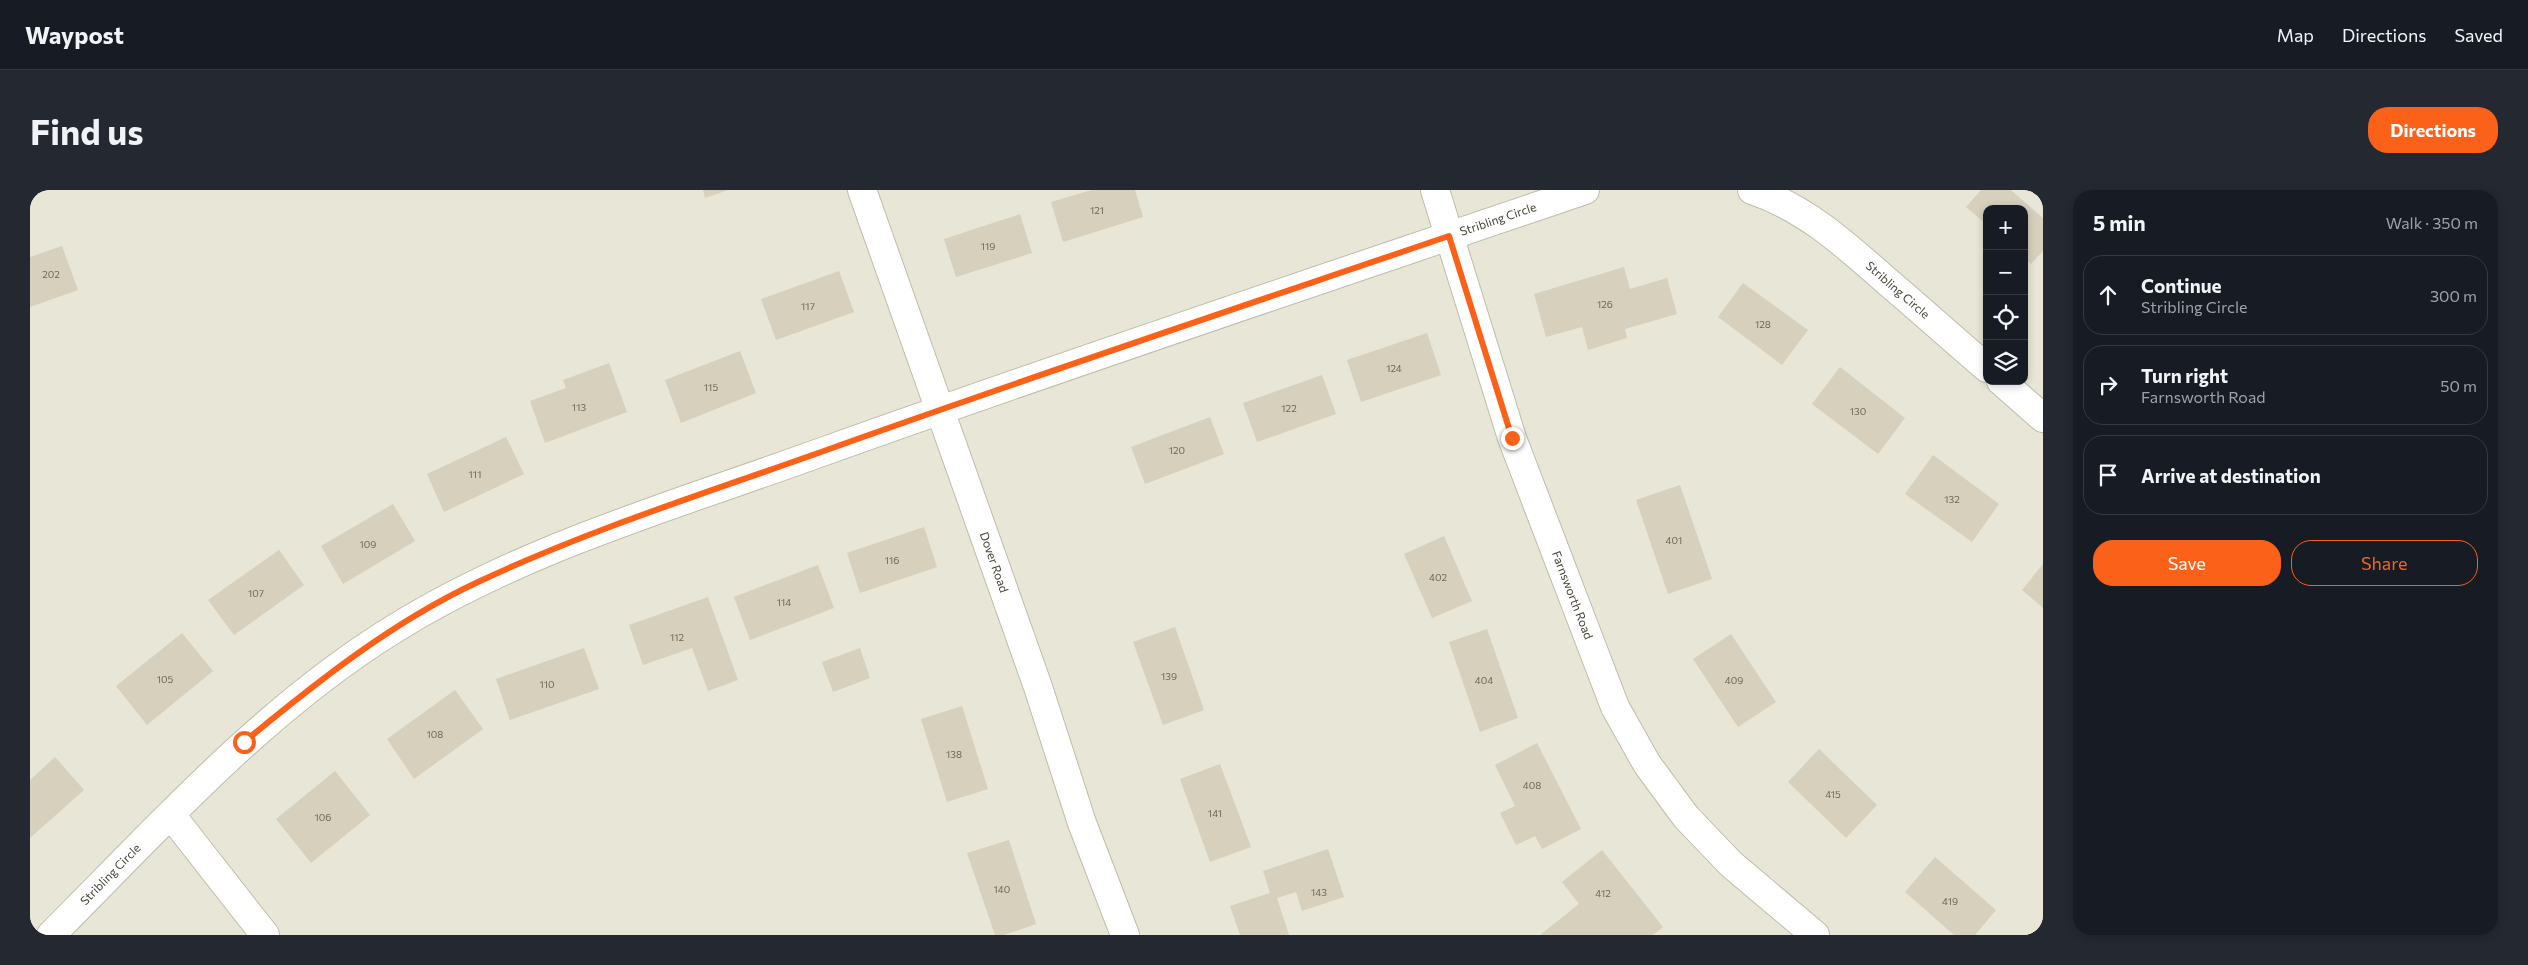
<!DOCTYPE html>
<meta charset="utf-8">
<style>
:root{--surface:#171b24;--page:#242831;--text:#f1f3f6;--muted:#9ea1a6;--line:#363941;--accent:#fb6118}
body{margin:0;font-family:Commissioner,sans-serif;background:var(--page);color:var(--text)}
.controls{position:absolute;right:15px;top:15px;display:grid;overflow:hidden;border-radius:10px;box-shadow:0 2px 8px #0003}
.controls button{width:45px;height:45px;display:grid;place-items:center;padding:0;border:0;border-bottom:1px solid var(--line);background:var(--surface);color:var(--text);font:25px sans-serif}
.stop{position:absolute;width:15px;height:15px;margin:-11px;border:4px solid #fb6118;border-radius:50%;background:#fff}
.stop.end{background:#fb6118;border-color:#fff;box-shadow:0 1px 5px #0008}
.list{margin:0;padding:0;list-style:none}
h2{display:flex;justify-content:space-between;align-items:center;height:65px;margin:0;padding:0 20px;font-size:21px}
h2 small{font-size:16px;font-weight:400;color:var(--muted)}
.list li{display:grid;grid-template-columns:32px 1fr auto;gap:15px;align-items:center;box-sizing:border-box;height:80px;margin:0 10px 10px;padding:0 10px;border:1px solid var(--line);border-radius:20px}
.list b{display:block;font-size:19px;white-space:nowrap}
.list p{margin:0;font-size:16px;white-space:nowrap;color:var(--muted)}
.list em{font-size:16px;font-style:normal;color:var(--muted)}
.actions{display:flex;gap:10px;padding:15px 20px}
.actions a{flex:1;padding:11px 0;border:1px solid var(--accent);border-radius:20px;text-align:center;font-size:18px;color:var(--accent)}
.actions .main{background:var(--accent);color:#fff}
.icon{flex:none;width:28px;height:28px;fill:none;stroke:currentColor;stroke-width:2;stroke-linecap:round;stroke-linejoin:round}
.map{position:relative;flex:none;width:2013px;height:745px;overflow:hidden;border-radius:20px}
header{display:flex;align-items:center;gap:30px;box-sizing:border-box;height:70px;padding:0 25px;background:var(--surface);border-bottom:1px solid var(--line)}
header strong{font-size:24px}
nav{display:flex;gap:28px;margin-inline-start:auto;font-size:18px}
.intro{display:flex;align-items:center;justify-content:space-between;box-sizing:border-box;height:120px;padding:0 30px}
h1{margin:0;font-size:35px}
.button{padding:12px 22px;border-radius:20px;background:var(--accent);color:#fff;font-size:18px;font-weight:700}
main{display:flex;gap:30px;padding:0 30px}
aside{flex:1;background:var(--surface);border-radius:20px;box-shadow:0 2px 8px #0003}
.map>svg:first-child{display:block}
.residential{fill:#e8e6d6;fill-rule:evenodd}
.building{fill:#d6d0bd}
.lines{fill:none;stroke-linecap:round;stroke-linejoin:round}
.minor-casing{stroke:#c0bcaa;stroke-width:30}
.minor{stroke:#fff;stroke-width:28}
.route{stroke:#fb6118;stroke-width:6}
.labels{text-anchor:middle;stroke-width:5;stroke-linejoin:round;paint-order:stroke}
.number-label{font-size:10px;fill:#6c6758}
.street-label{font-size:12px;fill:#484437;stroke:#fff}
</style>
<header>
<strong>Waypost</strong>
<nav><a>Map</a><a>Directions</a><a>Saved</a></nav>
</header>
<div class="intro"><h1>Find us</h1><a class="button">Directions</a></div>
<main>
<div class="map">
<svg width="2013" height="745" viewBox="0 0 2013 745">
<rect width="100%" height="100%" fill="#f4f3e8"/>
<path class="residential" d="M0 0H2013V745H0ZM1957 19H1994V191H1957Z"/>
<g class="building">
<polygon points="673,0 698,0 675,8"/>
<polygon points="1062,0 1105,0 1113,27 1033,52 1021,12"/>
<polygon points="1951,0 1981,0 2013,28 2013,61 2001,74 1994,68 1994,19 1957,19 1957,35 1936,17"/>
<polygon points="990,24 1002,63 926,87 914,49"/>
<polygon points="32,56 48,100 0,117 0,67"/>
<polygon points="1594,77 1600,99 1637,88 1647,124 1595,139 1597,148 1558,160 1552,137 1516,147 1504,104"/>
<polygon points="809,81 824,122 746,150 731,109"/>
<polygon points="1713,93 1778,140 1752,175 1688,127"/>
<polygon points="1397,143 1411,185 1331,212 1317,170"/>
<polygon points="710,161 726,203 651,233 635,190"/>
<polygon points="579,173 597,222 515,253 500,211 536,198 533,190"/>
<polygon points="1810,177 1875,228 1848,264 1782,214"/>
<polygon points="1292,185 1306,224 1227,252 1213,213"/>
<polygon points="1180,227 1194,264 1115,294 1101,257"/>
<polygon points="476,247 494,284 414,322 397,284"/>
<polygon points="1903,265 1969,314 1942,352 1875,304"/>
<polygon points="1650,295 1682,389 1638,404 1606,310"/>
<polygon points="363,314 385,351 313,394 291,356"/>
<polygon points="894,337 907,377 830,403 817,363"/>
<polygon points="1414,346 1442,411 1402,428 1374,364"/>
<polygon points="249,360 274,395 204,445 178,410"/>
<polygon points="2013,374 2013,418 1992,400"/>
<polygon points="788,375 804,418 720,450 704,407"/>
<polygon points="678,407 708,490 678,501 662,458 613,475 599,435"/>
<polygon points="1145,437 1174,520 1133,535 1103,452"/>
<polygon points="1457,439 1488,528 1450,542 1419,452"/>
<polygon points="152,443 183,481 117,535 86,496"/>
<polygon points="1701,444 1746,512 1708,537 1663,469"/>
<polygon points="554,458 569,499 480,530 466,489"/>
<polygon points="830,458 840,488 803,502 792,472"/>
<polygon points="425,500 453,539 384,589 357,549"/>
<polygon points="932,516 958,599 917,612 891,529"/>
<polygon points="1507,553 1551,639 1512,659 1505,646 1486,655 1470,623 1485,616 1465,575"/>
<polygon points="1789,559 1847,615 1816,648 1758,592"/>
<polygon points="25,567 54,600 0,648 0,590"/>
<polygon points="1190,574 1221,657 1180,672 1150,589"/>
<polygon points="305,581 340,625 281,673 246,629"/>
<polygon points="979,650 1006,734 974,745 965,745 937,663"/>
<polygon points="1298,659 1314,707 1272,721 1266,702 1247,708 1259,745 1210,745 1200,716 1240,703 1233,681"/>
<polygon points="1572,660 1633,737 1623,745 1510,745 1549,714 1532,692"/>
<polygon points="1905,667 1966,720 1945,745 1924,745 1875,702"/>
</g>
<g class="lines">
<g class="minor-casing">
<g id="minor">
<path id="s1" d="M832 0 1008 497 1052 633 1095 745"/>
<path id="s2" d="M1405 0 1482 248 1585 517 1617 574 1656 627 1701 674 1785 745"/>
<path id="s3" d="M1722 0C1776 18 1817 56 1859 93 1892 121 1924 150 1957 178"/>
<polyline points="1971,191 2013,228"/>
<polyline points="141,625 235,745"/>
<path id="s4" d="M21 745C129 637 233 520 364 439 494 358 646 315 789 263 1043 172 1299 87 1555 0"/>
</g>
</g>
<use href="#minor" class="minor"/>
</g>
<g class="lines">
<path class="route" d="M214 552C287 492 362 432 448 392 567 336 695 297 819 252 1018 181 1219 114 1419 46L1482 248"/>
</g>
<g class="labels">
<g class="number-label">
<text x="1067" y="24">121</text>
<text x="958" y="60">119</text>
<text x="21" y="88">202</text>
<text x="1575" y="118">126</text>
<text x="778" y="120">117</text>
<text x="1733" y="138">128</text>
<text x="1364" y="182">124</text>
<text x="681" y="201">115</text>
<text x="549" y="221">113</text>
<text x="1259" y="222">122</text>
<text x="1828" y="225">130</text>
<text x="1147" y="264">120</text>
<text x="445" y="288">111</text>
<text x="1922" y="313">132</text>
<text x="1644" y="354">401</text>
<text x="338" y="358">109</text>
<text x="862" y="374">116</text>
<text x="1408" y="391">402</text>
<text x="226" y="407">107</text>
<text x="754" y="416">114</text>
<text x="647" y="451">112</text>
<text x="1139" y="490">139</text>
<text x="135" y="493">105</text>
<text x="1454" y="494">404</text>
<text x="1704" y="494">409</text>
<text x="517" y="498">110</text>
<text x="405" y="548">108</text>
<text x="924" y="568">138</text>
<text x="1502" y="599">408</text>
<text x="1803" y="608">415</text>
<text x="1185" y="627">141</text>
<text x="293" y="631">106</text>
<text x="972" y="703">140</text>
<text x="1289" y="706">143</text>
<text x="1573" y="707">412</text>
<text x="1920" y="715">419</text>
</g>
<g class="street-label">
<text dy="4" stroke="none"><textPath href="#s4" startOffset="1640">Stribling Circle</textPath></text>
<text dy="4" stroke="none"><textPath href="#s3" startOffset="178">Stribling Circle</textPath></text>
<text dy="4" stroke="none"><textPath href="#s1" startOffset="395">Dover Road</textPath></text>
<text dy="4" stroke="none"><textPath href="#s2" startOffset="428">Farnsworth Road</textPath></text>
<text dy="4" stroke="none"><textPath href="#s4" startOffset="85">Stribling Circle</textPath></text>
</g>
</g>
</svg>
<div class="controls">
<button>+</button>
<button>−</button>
<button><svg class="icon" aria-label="locate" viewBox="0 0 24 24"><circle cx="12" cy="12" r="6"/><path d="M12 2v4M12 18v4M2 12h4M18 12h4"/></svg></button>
<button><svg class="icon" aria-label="layers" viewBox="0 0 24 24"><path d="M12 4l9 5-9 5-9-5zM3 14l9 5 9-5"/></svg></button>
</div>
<div class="stop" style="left:214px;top:552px"></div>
<div class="stop end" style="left:1482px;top:248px"></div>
</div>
<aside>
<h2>5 min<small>Walk · 350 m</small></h2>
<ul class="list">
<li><svg class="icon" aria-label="ahead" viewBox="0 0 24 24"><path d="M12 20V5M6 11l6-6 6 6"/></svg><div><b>Continue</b><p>Stribling Circle</p></div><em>300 m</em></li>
<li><svg class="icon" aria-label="right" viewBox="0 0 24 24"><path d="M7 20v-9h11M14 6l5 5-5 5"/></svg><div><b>Turn right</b><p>Farnsworth Road</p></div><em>50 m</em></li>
<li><svg class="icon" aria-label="arrive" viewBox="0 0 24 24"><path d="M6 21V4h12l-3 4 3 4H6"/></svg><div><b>Arrive at destination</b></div></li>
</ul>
<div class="actions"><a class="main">Save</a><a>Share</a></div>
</aside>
</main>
